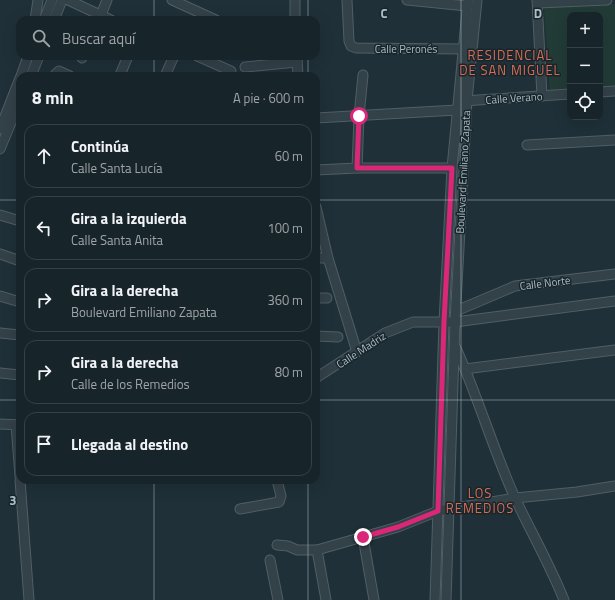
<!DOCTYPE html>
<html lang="es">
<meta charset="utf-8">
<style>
:root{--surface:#17242a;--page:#202c32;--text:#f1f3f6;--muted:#9ea4a8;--line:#364147}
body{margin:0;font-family:"Titillium Web",sans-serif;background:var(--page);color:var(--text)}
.controls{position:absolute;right:12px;top:12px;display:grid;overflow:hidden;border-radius:8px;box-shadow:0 4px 16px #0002}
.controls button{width:36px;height:36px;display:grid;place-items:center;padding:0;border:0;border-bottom:1px solid var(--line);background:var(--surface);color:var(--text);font:20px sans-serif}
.stop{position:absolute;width:12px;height:12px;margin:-9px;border:3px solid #db2777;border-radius:50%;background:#fff}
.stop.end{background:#db2777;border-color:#fff;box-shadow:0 1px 4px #0008}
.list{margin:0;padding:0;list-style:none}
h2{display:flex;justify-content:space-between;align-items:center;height:52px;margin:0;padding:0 16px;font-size:17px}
h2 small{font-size:13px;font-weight:400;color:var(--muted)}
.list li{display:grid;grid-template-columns:26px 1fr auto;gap:12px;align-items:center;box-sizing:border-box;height:64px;margin:0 8px 8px;padding:0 8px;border:1px solid var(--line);border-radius:12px}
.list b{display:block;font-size:15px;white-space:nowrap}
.list p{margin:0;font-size:13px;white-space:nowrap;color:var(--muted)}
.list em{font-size:13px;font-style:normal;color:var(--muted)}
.icon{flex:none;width:22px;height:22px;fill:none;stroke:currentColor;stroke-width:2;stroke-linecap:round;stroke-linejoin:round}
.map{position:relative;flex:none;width:615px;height:600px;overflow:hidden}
.search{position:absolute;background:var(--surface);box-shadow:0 4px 16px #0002;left:16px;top:16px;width:304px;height:44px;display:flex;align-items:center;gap:10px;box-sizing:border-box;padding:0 14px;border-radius:12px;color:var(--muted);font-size:15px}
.panel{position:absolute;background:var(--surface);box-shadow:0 4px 16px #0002;left:16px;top:72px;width:304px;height:412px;border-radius:12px}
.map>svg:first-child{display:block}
.green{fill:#223b36}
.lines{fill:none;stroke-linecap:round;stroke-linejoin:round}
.minor-casing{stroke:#505f66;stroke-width:11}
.minor{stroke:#334148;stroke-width:9}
.route{stroke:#db2777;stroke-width:5}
.grid{fill:none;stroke:#adbcc5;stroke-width:1;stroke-opacity:0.55}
.labels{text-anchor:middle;stroke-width:3;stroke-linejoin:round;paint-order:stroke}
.street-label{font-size:11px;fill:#adbcc5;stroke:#18262c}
.quarter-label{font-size:13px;letter-spacing:1px;fill:#d76c56;stroke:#18262c}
.grid-label{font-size:13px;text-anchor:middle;font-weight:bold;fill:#adbcc5;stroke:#18262c;stroke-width:3;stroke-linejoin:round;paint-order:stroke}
</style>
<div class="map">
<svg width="615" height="600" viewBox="0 0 615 600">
<rect width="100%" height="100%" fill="#1f3038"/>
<polygon class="green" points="615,4 615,88 600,90 600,15 570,15 570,92 550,94 544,8"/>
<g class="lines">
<g class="minor-casing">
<g id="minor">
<polyline points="68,0 111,20"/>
<polyline points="172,0 216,20"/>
<polyline points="295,0 295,20"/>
<polyline points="347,0 349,41 351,46 356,48 462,49"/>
<polyline points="407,0 467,6"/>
<polyline points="537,0 542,96"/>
<polyline points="538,3 607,0"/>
<polyline points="35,20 38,0"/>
<polyline points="44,20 52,0"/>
<polyline points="54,20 62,0"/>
<polyline points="99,20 107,0"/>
<polyline points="197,56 231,71"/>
<polyline points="297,57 298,76"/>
<polyline points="82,58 83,56"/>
<polyline points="245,67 297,62"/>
<polyline points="120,75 128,56"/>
<polyline points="21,76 28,56"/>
<polyline points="31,76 39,56"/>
<polyline points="54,76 59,71 70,76"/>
<polyline points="165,76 174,56"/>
<polyline points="600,92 615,91"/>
<polyline points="462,101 570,94"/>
<polyline points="316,118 457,110"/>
<polyline points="0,129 20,78"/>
<polyline points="527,145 615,140"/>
<polyline points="0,149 20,101"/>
<polyline points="357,168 359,116 363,75"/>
<polyline points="316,170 357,168 452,168"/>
<polyline points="316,207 328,258 357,352"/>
<polyline points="0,215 20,221"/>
<polyline points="0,254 20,261"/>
<polyline points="316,258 328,258"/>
<polyline points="0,296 20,302"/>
<polyline points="316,298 327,298"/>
<polyline points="456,311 515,286 615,274"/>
<polyline points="0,333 20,335"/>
<polyline points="316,336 338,337"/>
<path d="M456 348C478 397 493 449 515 498 531 532 550 565 564 600"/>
<polyline points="465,369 615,350"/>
<polyline points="0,373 20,375"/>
<polyline points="316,378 385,333 413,322 455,322 615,301"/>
<polyline points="0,424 20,425"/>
<polyline points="16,425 20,476"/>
<polyline points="20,480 29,600"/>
<polyline points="240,509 279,502 281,496 277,480"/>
<polyline points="363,537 374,600"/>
<polyline points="277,545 288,546 297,550 317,550 398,527 438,511 450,509 515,498 577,492 615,486"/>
<polyline points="317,550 326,600"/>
<polyline points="270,560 278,600"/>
<polyline points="435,600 444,322 452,168 468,0"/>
<polyline points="446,600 455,322 467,100 477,0"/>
</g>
</g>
<use href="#minor" class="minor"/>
</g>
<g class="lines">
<polyline class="route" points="359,116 357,168 452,168 444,322 438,511 398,527 363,537"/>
</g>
<path class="grid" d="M154 0V20M308 0V20M461 0V600M154 56V76M308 56V76M0 200H20M316 200H615M0 400H20M316 400H615M154 480V600M308 480V600"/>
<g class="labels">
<g class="street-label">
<text x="406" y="53">Calle Peronés</text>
<text transform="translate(514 98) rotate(-4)" y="4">Calle Verano</text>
<text transform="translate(463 172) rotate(-87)" y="4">Boulevard Emiliano Zapata</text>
<text transform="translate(545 283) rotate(-7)" y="4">Calle Norte</text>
<text transform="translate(361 350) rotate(-33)" y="4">Calle Madriz</text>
</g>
<g class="quarter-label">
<text x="510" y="60">RESIDENCIAL<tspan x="510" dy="15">DE SAN MIGUEL</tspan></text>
<text x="480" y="498">LOS<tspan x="480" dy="15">REMEDIOS</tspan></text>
</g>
</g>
<g class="grid-label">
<text x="384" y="18">C</text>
<text x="538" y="18">D</text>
<text x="13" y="505">3</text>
</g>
</svg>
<div class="controls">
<button>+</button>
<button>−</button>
<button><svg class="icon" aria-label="locate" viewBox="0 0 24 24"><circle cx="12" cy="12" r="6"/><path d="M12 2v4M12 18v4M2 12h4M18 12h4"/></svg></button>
</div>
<div class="stop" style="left:359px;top:116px"></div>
<div class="stop end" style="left:363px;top:537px"></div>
<div class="search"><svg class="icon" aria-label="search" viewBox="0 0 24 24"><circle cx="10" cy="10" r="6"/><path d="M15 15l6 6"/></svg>Buscar aquí</div>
<section class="panel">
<h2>8 min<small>A pie · 600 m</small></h2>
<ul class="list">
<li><svg class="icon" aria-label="ahead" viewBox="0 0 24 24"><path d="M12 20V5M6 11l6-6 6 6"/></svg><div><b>Continúa</b><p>Calle Santa Lucía</p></div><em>60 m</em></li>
<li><svg class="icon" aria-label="left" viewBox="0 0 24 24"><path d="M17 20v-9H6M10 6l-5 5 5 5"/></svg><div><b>Gira a la izquierda</b><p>Calle Santa Anita</p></div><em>100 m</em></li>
<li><svg class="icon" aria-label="right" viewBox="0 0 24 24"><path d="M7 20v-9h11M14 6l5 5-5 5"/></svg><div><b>Gira a la derecha</b><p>Boulevard Emiliano Zapata</p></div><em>360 m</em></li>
<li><svg class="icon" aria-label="right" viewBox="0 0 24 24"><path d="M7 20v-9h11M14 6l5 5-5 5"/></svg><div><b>Gira a la derecha</b><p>Calle de los Remedios</p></div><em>80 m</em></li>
<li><svg class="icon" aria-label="arrive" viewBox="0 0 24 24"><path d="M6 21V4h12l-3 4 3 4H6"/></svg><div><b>Llegada al destino</b></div></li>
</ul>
</section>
</div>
